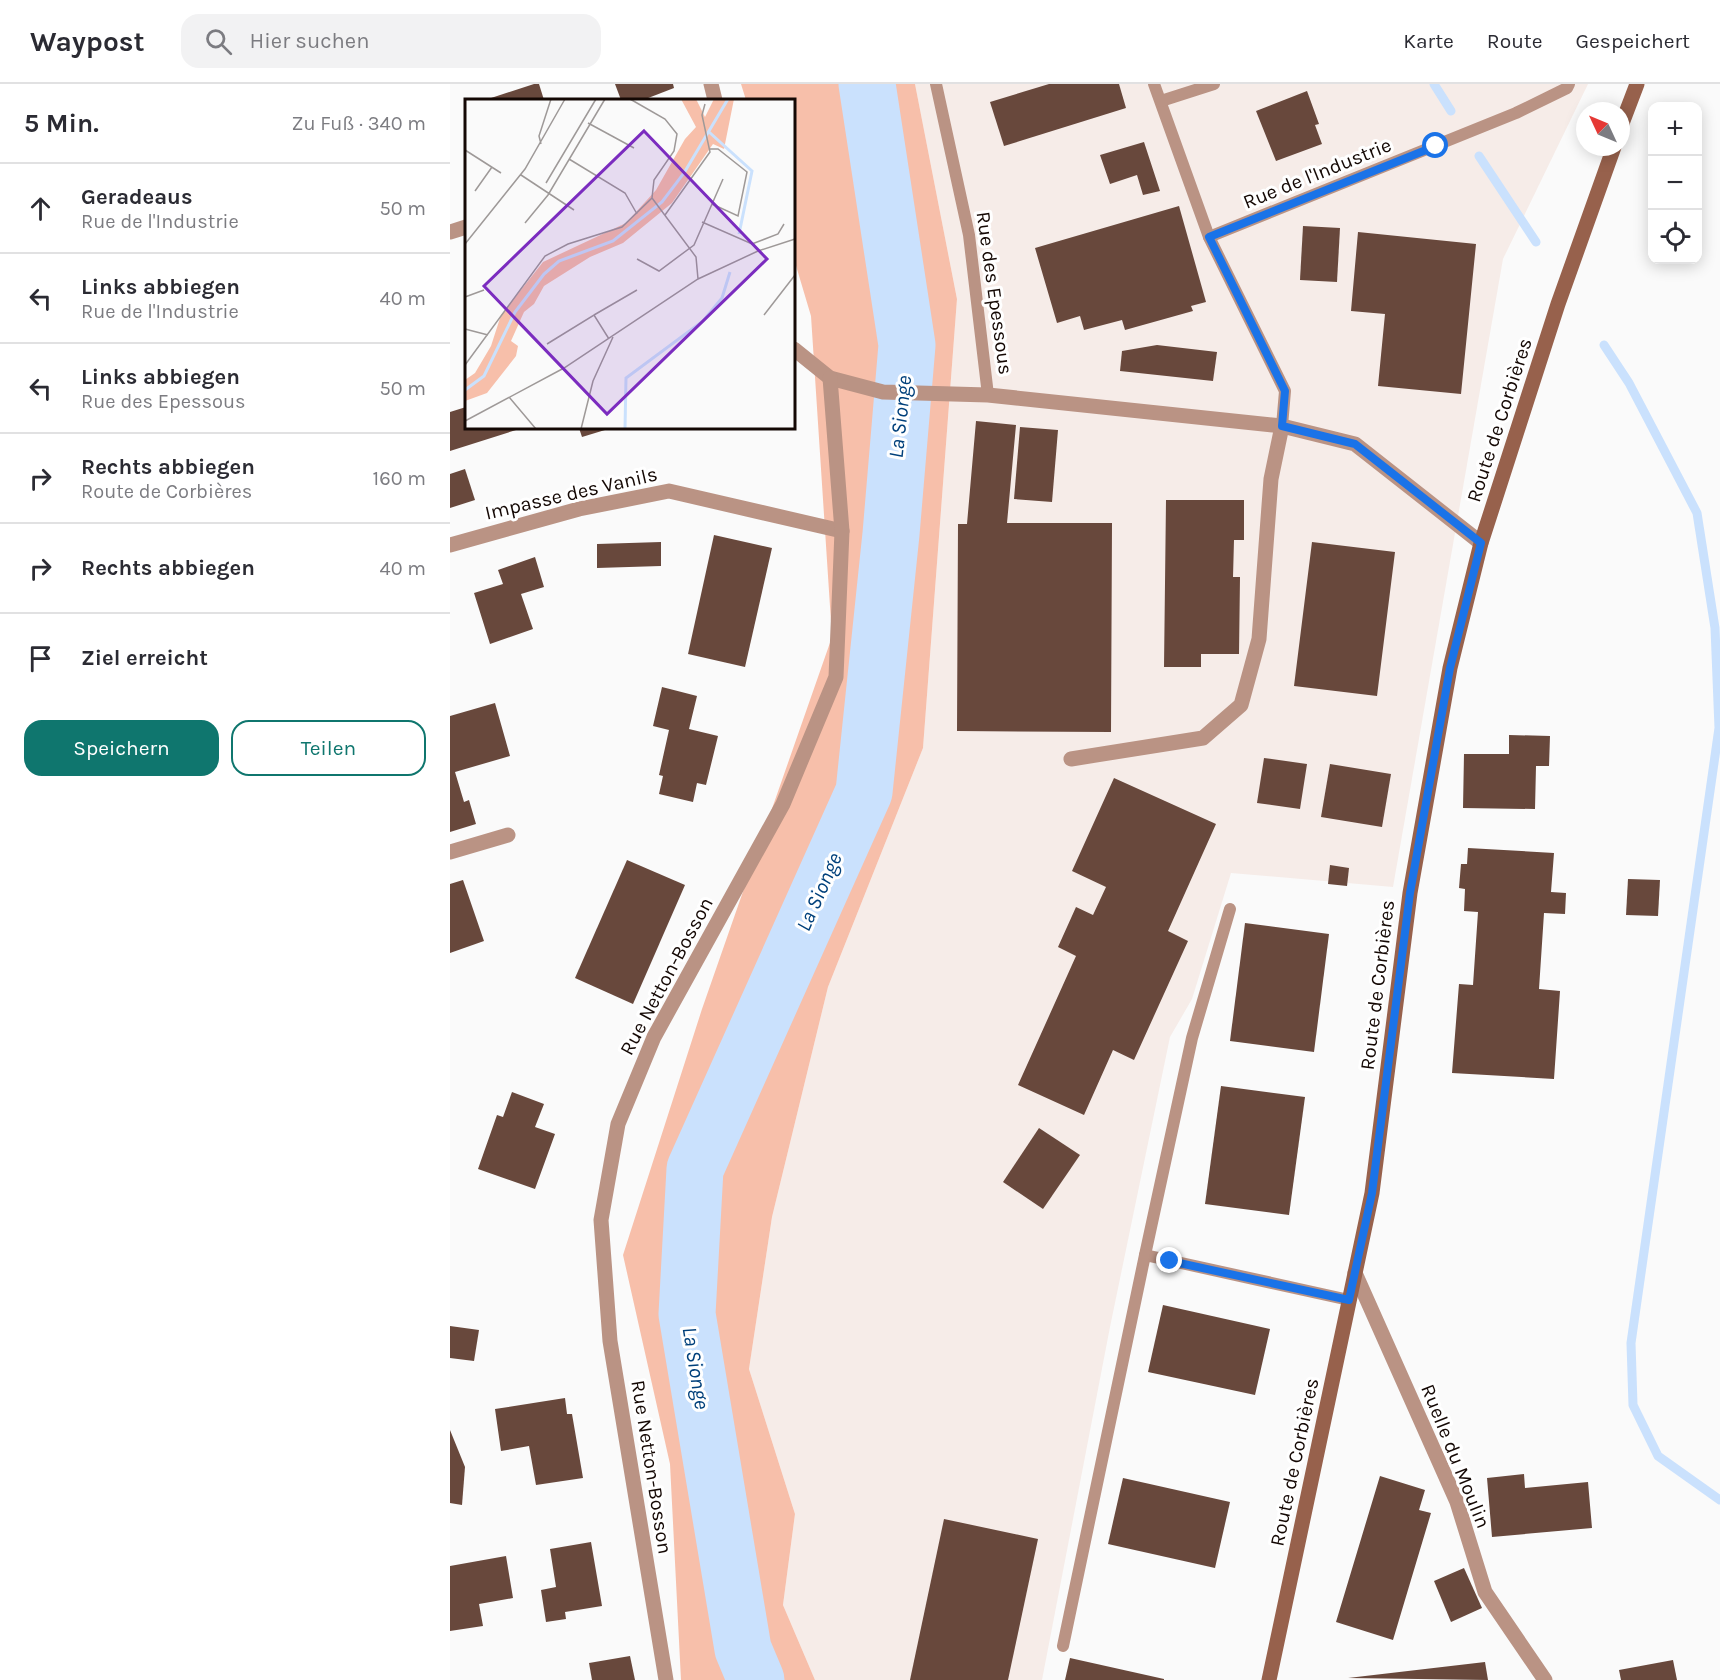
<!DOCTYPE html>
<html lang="de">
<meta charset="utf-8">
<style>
:root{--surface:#fff;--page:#f2f2f3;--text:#2b2b33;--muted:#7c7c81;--line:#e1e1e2;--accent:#0f766e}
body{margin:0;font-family:Karla,sans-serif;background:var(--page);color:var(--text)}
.controls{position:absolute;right:18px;top:18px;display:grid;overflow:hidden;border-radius:12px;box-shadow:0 3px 15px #0003}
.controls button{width:54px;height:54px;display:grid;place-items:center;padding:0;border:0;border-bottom:2px solid var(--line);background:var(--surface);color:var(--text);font:30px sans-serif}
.compass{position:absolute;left:1126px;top:18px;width:54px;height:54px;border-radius:50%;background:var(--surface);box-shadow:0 3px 15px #0003;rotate:314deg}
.stop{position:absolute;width:18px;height:18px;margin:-14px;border:4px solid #1a73e8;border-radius:50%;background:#fff}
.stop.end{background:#1a73e8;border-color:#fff;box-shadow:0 2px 6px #0008}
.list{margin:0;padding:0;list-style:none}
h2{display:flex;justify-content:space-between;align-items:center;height:78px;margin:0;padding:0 24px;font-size:26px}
h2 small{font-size:20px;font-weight:400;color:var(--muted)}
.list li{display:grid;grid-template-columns:39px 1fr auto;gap:18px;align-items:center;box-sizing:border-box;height:90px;padding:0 24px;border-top:2px solid var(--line)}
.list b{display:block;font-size:22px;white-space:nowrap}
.list p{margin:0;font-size:20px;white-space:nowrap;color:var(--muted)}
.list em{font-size:20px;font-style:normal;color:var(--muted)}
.actions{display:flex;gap:12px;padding:18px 24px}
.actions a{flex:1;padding:14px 0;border:2px solid var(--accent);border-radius:18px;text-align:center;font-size:21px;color:var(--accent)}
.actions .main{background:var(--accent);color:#fff}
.icon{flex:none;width:33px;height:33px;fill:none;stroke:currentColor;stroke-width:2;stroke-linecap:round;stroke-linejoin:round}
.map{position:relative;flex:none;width:1270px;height:1596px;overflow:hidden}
header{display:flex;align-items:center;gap:36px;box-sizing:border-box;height:84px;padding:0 30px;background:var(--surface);border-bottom:2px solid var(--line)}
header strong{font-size:28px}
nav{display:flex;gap:33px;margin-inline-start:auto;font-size:21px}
.search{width:420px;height:54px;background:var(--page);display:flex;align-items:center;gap:15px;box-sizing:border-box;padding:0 21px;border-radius:18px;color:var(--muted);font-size:22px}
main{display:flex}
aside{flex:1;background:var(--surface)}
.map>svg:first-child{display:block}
.built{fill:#f6ece8}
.green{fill:#f7bfaa}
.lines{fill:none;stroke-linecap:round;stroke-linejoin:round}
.stream{stroke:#cae1fd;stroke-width:9}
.river{stroke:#cae1fd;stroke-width:57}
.building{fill:#68483c}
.service{stroke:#ba9384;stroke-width:12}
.minor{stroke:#ba9384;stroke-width:15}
.secondary{stroke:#97614c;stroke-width:15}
.route{stroke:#1a73e8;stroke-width:8}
.labels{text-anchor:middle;stroke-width:6;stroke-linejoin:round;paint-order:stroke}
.street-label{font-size:20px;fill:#140804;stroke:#fff}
.water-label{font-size:21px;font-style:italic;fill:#00407b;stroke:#fff}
.inset-river{fill:none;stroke:#cae1fd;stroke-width:3}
.inset-road{fill:none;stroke:#9e9998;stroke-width:1.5}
.view{fill:#7b2cbf;fill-opacity:0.15;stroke:#7b2cbf;stroke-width:3}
.inset-edge{fill:none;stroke:#140804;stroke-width:3}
</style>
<header>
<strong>Waypost</strong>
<div class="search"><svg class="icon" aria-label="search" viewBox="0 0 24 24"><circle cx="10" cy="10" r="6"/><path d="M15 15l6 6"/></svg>Hier suchen</div>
<nav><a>Karte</a><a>Route</a><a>Gespeichert</a></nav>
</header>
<main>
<aside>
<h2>5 Min.<small>Zu Fuß · 340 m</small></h2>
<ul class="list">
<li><svg class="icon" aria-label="ahead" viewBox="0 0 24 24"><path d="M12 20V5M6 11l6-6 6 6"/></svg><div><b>Geradeaus</b><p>Rue de l'Industrie</p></div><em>50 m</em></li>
<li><svg class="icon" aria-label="left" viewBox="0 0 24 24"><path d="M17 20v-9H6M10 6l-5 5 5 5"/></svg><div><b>Links abbiegen</b><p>Rue de l'Industrie</p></div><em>40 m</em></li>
<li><svg class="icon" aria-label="left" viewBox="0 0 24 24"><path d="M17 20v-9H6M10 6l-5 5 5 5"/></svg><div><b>Links abbiegen</b><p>Rue des Epessous</p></div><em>50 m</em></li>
<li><svg class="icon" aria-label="right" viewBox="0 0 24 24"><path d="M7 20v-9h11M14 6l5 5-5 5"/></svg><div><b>Rechts abbiegen</b><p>Route de Corbières</p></div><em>160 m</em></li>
<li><svg class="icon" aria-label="right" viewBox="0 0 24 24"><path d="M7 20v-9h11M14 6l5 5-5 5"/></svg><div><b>Rechts abbiegen</b></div><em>40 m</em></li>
<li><svg class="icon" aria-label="arrive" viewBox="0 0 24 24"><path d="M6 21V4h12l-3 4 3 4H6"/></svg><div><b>Ziel erreicht</b></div></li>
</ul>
<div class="actions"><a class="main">Speichern</a><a>Teilen</a></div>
</aside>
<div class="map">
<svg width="1270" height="1596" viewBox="0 0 1270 1596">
<rect width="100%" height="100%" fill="#fafafa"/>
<polygon class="built" points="465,0 1138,0 1053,175 943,803 781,789 742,915 720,953 660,1243 592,1596 365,1596 333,1521 345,1430 299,1285 322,1133 378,903 473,664 507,215"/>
<polygon class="green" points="291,0 465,0 507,215 473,664 378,903 322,1133 299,1285 345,1430 333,1521 365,1596 231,1596 220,1380 173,1171 252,925 382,553 361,232 344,175 344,16 296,16"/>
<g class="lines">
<g class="stream">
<polyline points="984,0 1001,27"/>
<polyline points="1029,72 1086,158"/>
<polyline points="1154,261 1179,299 1247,429 1265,544 1269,644 1181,1259 1183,1321 1208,1372 1270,1416"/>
</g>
<polyline class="river" points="306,1596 293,1565 237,1230 245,1085 414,708 441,450 457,261 417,0"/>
</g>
<g class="building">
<polygon points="84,0 89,0 94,16 35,16"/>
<polygon points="165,0 223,0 224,4 193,16 171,16"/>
<polygon points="599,0 669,0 676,24 554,62 540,18"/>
<polygon points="857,7 869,40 865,41 872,60 826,77 806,27"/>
<polygon points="694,58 710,107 693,111 687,91 660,100 650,71"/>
<polygon points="729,122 756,218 741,222 743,227 675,246 672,236 634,246 630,232 607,239 585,164"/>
<polygon points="853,142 890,144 887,198 850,196"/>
<polygon points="908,148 1026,160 1011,310 928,302 935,230 901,227"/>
<polygon points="707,261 767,268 763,297 670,287 672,267"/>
<polygon points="16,323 16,344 65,344 66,346 0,367 0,328"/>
<polygon points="526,337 566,341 557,439 662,439 661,648 507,647 508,440 517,440"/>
<polygon points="570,343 608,346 602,418 564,415"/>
<polygon points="129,344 155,344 155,346 132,353"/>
<polygon points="15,385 25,416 0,424 0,390"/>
<polygon points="716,416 794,416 794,456 784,456 783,493 790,493 789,570 751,570 751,583 714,583"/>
<polygon points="264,451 322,464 295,583 238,570"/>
<polygon points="211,458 211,482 147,484 147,460"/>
<polygon points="862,458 945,468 927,612 844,602"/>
<polygon points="85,473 94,503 71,510 83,545 40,560 24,509 53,500 48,486"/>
<polygon points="212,603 247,612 239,645 268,652 256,701 247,699 243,718 209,710 213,692 209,691 219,646 203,642"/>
<polygon points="45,619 60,672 5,688 14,718 19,716 26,740 0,748 0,632"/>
<polygon points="1059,651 1100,652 1099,682 1086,682 1085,725 1013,724 1014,670 1059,670"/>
<polygon points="814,674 857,680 850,725 807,719"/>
<polygon points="880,680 941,690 932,743 871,733"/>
<polygon points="664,694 766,740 718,847 738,857 684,976 663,966 634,1031 568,1001 626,872 608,863 626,823 643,831 656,803 622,787"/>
<polygon points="1018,764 1104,769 1101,808 1116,809 1115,830 1094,829 1089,905 1110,907 1104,995 1002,989 1009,900 1023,901 1028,828 1014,827 1015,805 1009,804 1011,780 1017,780"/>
<polygon points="177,776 235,801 183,920 125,894"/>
<polygon points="880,781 899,784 897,802 878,800"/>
<polygon points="1178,795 1210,796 1208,832 1176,831"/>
<polygon points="13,796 34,857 0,869 0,800"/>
<polygon points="795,839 879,850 864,968 780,957"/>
<polygon points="771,1002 855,1013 839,1131 755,1120"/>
<polygon points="62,1008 94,1020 85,1043 105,1050 85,1105 28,1085 47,1031 53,1033"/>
<polygon points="589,1044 630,1071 593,1125 553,1098"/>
<polygon points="713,1221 820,1245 805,1311 698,1288"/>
<polygon points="0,1242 29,1246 24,1277 0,1274"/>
<polygon points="115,1314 117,1330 122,1330 133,1394 86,1401 79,1362 51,1367 45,1325"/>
<polygon points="0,1346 15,1383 12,1421 0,1419"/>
<polygon points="1074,1390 1075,1404 1138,1398 1142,1444 1042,1453 1037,1394"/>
<polygon points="930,1392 975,1406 969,1426 981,1429 943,1556 886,1538"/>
<polygon points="673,1394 780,1418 765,1484 658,1460"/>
<polygon points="494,1435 588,1455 558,1596 460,1596"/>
<polygon points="141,1458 152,1522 115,1528 116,1535 96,1538 91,1506 106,1503 100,1465"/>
<polygon points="56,1472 63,1514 29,1520 33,1542 0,1547 0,1482"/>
<polygon points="1014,1484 1032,1524 1001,1538 984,1497"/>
<polygon points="180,1572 185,1596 142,1596 139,1579"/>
<polygon points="620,1574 714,1595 714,1596 615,1596"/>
<polygon points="1223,1576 1227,1596 1171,1596 1169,1586"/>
<polygon points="1035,1578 1038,1596 898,1594"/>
</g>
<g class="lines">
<g class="service">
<polyline points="486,0 519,151 538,311"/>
<polyline points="704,0 759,153 835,307 832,342"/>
<polyline points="711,17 764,0"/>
<polyline points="759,153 1066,29 1117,4 1119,0"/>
<polyline points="695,1171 742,954 780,825"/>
<polyline points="613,1562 695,1171 899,1216"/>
</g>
<g class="minor">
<polyline points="261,0 265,16"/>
<polyline points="0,148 16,143"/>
<polyline points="344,265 380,294 433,308 538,311 832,342 905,360 1031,459"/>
<polyline points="0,461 129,425 219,407 392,447"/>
<polyline points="621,675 753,654 791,621 809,555 821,395 832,342"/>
<polyline points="0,768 58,751"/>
<polyline points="905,1189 1007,1418 1035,1508 1095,1596"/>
<polyline points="216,1596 160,1257 151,1136 168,1040 204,953 333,720 386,593 392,447 380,294"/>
</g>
<g class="secondary">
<polyline points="1171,42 1187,0"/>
<polyline points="819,1596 922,1109 960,809 1000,584 1031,459 1108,220 1164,63"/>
</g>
</g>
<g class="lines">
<polyline class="route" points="720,1177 899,1216 922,1109 960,809 1000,584 1031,459 905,360 832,342 835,307 759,153 986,62"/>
</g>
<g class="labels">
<g class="street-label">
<text transform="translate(867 89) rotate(-22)" y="7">Rue de l'Industrie</text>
<text transform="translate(545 209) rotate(82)" y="7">Rue des Epessous</text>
<text transform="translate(1049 336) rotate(-72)" y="7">Route de Corbières</text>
<text transform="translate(121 409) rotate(-13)" y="7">Impasse des Vanils</text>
<text transform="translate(216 892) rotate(-62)" y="7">Rue Netton-Bosson</text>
<text transform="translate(927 901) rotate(-83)" y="7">Route de Corbières</text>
<text transform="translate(1006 1372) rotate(68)" y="7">Ruelle du Moulin</text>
<text transform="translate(844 1378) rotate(-78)" y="7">Route de Corbières</text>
<text transform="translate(202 1383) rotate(81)" y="7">Rue Netton-Bosson</text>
</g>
<g class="water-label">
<text transform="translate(450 333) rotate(-84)" y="7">La Sionge</text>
<text transform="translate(369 808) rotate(-66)" y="7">La Sionge</text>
<text transform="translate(246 1284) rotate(81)" y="7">La Sionge</text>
</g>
</g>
<g transform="translate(15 15)">
<rect width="330" height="330" fill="#fafafa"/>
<path d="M216 0H231L240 18 249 0H269L259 50 248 45 207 104 158 144 125 158 79 187 69 205 59 213 46 242 53 247 51 257 22 294 0 302V281L10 274 26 247 36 216 78 163 161 124 191 91 220 40 231 28Z" fill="#f7bfaa"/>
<path class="inset-river" d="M244 33 287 72 274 135M0 291 19 277 50 213 79 175 94 162 148 142 197 103 219 74 263 0M160 330 161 279 238 222 257 199 265 173"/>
<path class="inset-road" d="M165 0 200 20 212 35 209 52 189 81 187 99 231 158 233 180M123 24 169 49M76 45 74 37 86 0M245 50H253L282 73 273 117 247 105M0 51 36 74M104 60 160 94 172 115M56 76 109 111M81 84 131 0M10 92 27 68M200 116 245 53 237 16 240 5M237 123 287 145 313 135 319 125M60 124 83 96 140 0M0 145 60 70 100 0M172 160 194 172 229 146 258 80M0 198 19 191M129 216 172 191M299 216 330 176M0 230 23 236M82 245 129 216 144 240M0 266 80 157 103 145 157 128 187 99M44 298 71 330M0 322 99 269 233 180 293 152 330 140M116 330 128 282 148 238"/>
<path class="view" d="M179 32 302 160 142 315 19 187Z"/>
<rect width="330" height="330" class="inset-edge"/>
</g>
</svg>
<div class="controls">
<button>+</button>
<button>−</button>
<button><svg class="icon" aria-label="locate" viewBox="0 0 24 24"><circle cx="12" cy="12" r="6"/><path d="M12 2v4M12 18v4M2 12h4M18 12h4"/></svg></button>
</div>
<svg class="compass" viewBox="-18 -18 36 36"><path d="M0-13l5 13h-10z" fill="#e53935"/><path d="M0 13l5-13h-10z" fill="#7c7c81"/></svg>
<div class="stop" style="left:986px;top:62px"></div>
<div class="stop end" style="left:720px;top:1177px"></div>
</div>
</main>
